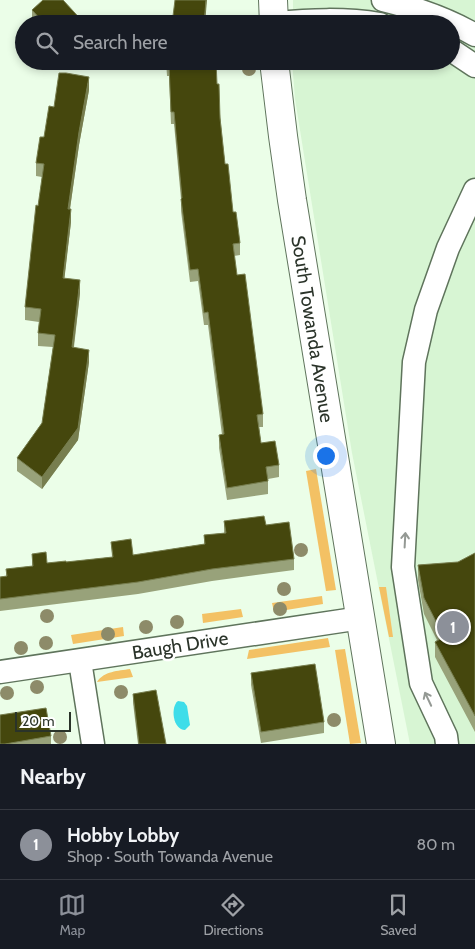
<!DOCTYPE html>
<meta charset="utf-8">
<style>
:root{--surface:#171b24;--page:#242831;--text:#f1f3f6;--muted:#9ea1a6;--line:#363941;--accent:#8c9099}
body{margin:0;font-family:Cabin,sans-serif;background:var(--page);color:var(--text)}
.scale{position:absolute;left:15px;bottom:12px;width:56px;box-sizing:border-box;padding-left:5px;border:2px solid #2a3329;border-top:0;font-size:14px;line-height:18px;white-space:nowrap;color:#2a3329;-webkit-text-stroke:4px #fff;paint-order:stroke}
.you{position:absolute;left:325px;top:455px;width:18px;height:18px;margin:-12px;border:4px solid #fff;border-radius:50%;background:#1a73e8;box-shadow:0 0 0 8px #1a73e833}
.badge{display:grid;place-items:center;width:32px;height:32px;border-radius:50%;background:var(--accent);color:#fff;font-size:16px;font-weight:700}
.pin{position:absolute;translate:-50% -50%;border:2px solid #fff;box-shadow:0 1px 5px #0006}
.list{margin:0;padding:0;list-style:none}
h2{display:flex;justify-content:space-between;align-items:center;height:65px;margin:0;padding:0 20px;font-size:21px}
h2 small{font-size:16px;font-weight:400;color:var(--muted)}
.list li{display:grid;grid-template-columns:32px 1fr auto;gap:15px;align-items:center;box-sizing:border-box;height:70px;padding:0 20px;border-top:1px solid var(--line)}
.list b{display:block;font-size:19px;white-space:nowrap}
.list p{margin:0;font-size:16px;white-space:nowrap;color:var(--muted)}
.list em{font-size:16px;font-style:normal;color:var(--muted)}
.icon{flex:none;width:28px;height:28px;fill:none;stroke:currentColor;stroke-width:2;stroke-linecap:round;stroke-linejoin:round}
.map{position:relative;flex:none;width:475px;height:744px;overflow:hidden}
.search{position:absolute;background:var(--surface);box-shadow:0 2px 8px #0003;left:15px;right:15px;top:15px;height:55px;display:flex;align-items:center;gap:12px;box-sizing:border-box;padding:0 18px;border-radius:28px;color:var(--muted);font-size:19px}
.sheet{height:135px;background:var(--surface)}
nav{display:flex;justify-content:space-around;align-items:center;box-sizing:border-box;height:70px;border-top:1px solid var(--line);background:var(--surface);font-size:14px;color:var(--muted)}
nav a{display:grid;justify-items:center;gap:2px}
nav .on{color:var(--accent)}
.map>svg:first-child{display:block}
.built{fill:#d7f5d3}
.green{fill:#f3c164}
.water{fill:#3edde9}
.lines{fill:none;stroke-linecap:round;stroke-linejoin:round}
.minor-casing{stroke:#5f745c;stroke-width:25}
.major-casing{stroke:#5f745c;stroke-width:30}
.minor{stroke:#fff;stroke-width:22}
.major{stroke:#fff;stroke-width:28}
.tree{fill:#8d8b69}
.wall{fill:#98a27a}
.shaded-wall{fill:#777e4f}
.building{fill:#45470d;stroke:#777e4f}
.oneway{stroke:#949994}
.labels{text-anchor:middle;stroke-width:5;stroke-linejoin:round;paint-order:stroke}
.street-label{font-size:19px;fill:#2a3329;stroke:#fff}
</style>
<div class="map">
<svg width="475" height="744" viewBox="0 0 475 744">
<rect width="100%" height="100%" fill="#ebfee8"/>
<polygon class="built" points="293,0 475,0 475,744 410,744 352,453 295,99 292,61 451,61 451,24 293,24"/>
<g class="green">
<polygon points="316,469 336,590 326,591 306,471"/>
<polygon points="379,587 386,587 393,637 389,637"/>
<polygon points="322,596 323,604 274,612 272,603"/>
<polygon points="241,609 243,617 203,623 202,614"/>
<polygon points="123,627 124,636 73,644 71,635"/>
<polygon points="328,638 330,647 247,659 249,650"/>
<polygon points="345,649 361,743 350,744 335,650"/>
<path d="M130 669 133 677 97 682C104 671 118 671 130 669Z"/>
</g>
<path class="water" d="M178 701 184 702 187 706 190 725 185 730C173 730 170 707 178 701Z"/>
<g class="lines">
<g class="minor-casing">
<g id="minor">
<path d="M383 0C416 8 446 18 475 35"/>
<path d="M274 23C309 20 344 18 380 24"/>
<polyline points="451,50 475,66"/>
<polyline points="80,661 93,744"/>
<polyline points="0,672 361,618"/>
<polyline points="447,744 446,736 421,683 403,567 414,362 426,310 448,248 475,190"/>
</g>
</g>
<g class="major-casing">
<g id="major">
<polyline points="273,0 274,24"/>
<polyline points="274,61 283,136 292,200 381,744"/>
</g>
</g>
<use href="#minor" class="minor"/>
<use href="#major" class="major"/>
</g>
<g class="tree">
<circle cx="249" cy="69" r="7"/>
<circle cx="301" cy="550" r="7"/>
<circle cx="284" cy="589" r="7"/>
<circle cx="280" cy="609" r="7"/>
<circle cx="47" cy="616" r="7"/>
<circle cx="177" cy="622" r="7"/>
<circle cx="146" cy="627" r="7"/>
<circle cx="108" cy="634" r="7"/>
<circle cx="46" cy="643" r="7"/>
<circle cx="21" cy="648" r="7"/>
<circle cx="37" cy="687" r="7"/>
<circle cx="121" cy="692" r="7"/>
<circle cx="7" cy="693" r="7"/>
<circle cx="334" cy="720" r="7"/>
<circle cx="60" cy="737" r="7"/>
</g>
<g class="wall">
<polygon points="32,10 85,24 34,24 32,22"/>
<polygon points="166,61 217,84 225,164 233,212 240,243 240,255 234,256 237,275 263,414 263,427 259,427 261,443 279,465 279,477 268,479 268,494 227,500 219,448 219,435 222,435 208,325 204,325 198,281 190,282 181,211 181,199 174,124 171,124 169,76 167,76"/>
<polygon points="89,90 79,145 70,209 71,222 64,279 80,293 74,347 89,362 78,440 42,489 17,471 17,458 42,423 53,347 38,346 38,333 39,322 25,320 25,307 42,177 36,176 36,163 54,107"/>
<polygon points="224,521 266,525 294,559 294,570 212,581 138,594 0,611 0,577 6,576 6,569 32,566 32,554 47,563 66,562 112,557 111,542 133,555 204,544 204,535 224,533"/>
<polygon points="475,553 475,732 435,657 435,642 437,640 424,614 418,580 418,565 458,562"/>
<polygon points="251,673 324,722 324,733 261,743 251,685"/>
<polygon points="133,694 166,744 138,744 133,703"/>
<polygon points="51,736 51,744 0,744"/>
</g>
<g class="shaded-wall">
<polygon points="206,0 207,0 205,24 204,24"/>
<polygon points="89,77 89,90 79,145 68,222 68,209 79,132"/>
<polygon points="71,209 71,222 63,291 63,278"/>
<polygon points="80,280 80,293 72,360 72,347"/>
<polygon points="89,350 89,362 78,440 42,489 42,477"/>
</g>
<g class="building">
<polygon points="43,0 63,0 85,24 45,24 32,10"/>
<polygon points="175,0 206,0 204,24 172,24"/>
<polygon points="167,61 216,61 217,84 219,84 220,118 225,164 228,164 233,212 236,212 240,243 233,244 237,275 245,274 263,414 257,415 261,443 275,441 279,465 266,467 268,481 227,488 219,435 224,434 208,312 204,313 198,269 190,270 181,199 182,198 174,112 171,112 169,64 167,64"/>
<polygon points="59,73 66,73 89,77 79,132 68,209 71,209 63,278 80,280 72,347 89,350 78,428 42,477 17,458 42,423 55,335 38,333 41,309 25,307 36,205 38,206 44,164 36,163 40,137 44,137 49,106 54,107"/>
<polygon points="264,516 266,525 289,522 294,559 212,569 138,582 0,599 0,577 7,576 6,569 33,566 32,554 46,552 47,563 66,561 66,562 113,557 111,542 131,539 133,555 205,544 204,535 226,533 224,521"/>
<polygon points="475,553 475,716 435,642 444,637 424,598 418,565 458,562"/>
<polygon points="315,664 324,722 261,732 251,673"/>
<polygon points="156,690 166,744 139,744 133,694"/>
<polygon points="46,708 51,736 5,744 0,744 0,715"/>
</g>
<defs><path id="oneway-shaft" d="M-6 0H5M1.5-3L5.5 0L1.5 3" fill="none" stroke-width="1.6" stroke-linecap="round" stroke-linejoin="round" transform="scale(1.25)"/></defs>
<g class="oneway">
<use href="#oneway-shaft" transform="translate(405 540) rotate(-87)"/>
<use href="#oneway-shaft" transform="translate(428 699) rotate(-115)"/>
</g>
<g class="labels">
<g class="street-label">
<text transform="translate(313 329) rotate(81)" y="7">South Towanda Avenue</text>
<text transform="translate(180 645) rotate(-9)" y="7">Baugh Drive</text>
</g>
</g>
</svg>
<div class="scale">20 m</div>
<div class="you"></div>
<div class="pin badge" style="left:453px;top:627px">1</div>
<div class="search"><svg class="icon" aria-label="search" viewBox="0 0 24 24"><circle cx="10" cy="10" r="6"/><path d="M15 15l6 6"/></svg>Search here</div>
</div>
<section class="sheet">
<h2>Nearby<small></small></h2>
<ul class="list">
<li><span class="badge">1</span><div><b>Hobby Lobby</b><p>Shop · South Towanda Avenue</p></div><em>80 m</em></li>
</ul>
</section>
<nav>
<a class="on"><svg class="icon" aria-label="map" viewBox="0 0 24 24"><path d="M3 6l6-2 6 2 6-2v14l-6 2-6-2-6 2zM9 4v14M15 6v14"/></svg>Map</a>
<a><svg class="icon" aria-label="directions" viewBox="0 0 24 24"><path d="M12 3l9 9-9 9-9-9zM9 14v-3h6M13 9l2 2-2 2"/></svg>Directions</a>
<a><svg class="icon" aria-label="saved" viewBox="0 0 24 24"><path d="M7 4h10v16l-5-4-5 4z"/></svg>Saved</a>
</nav>
